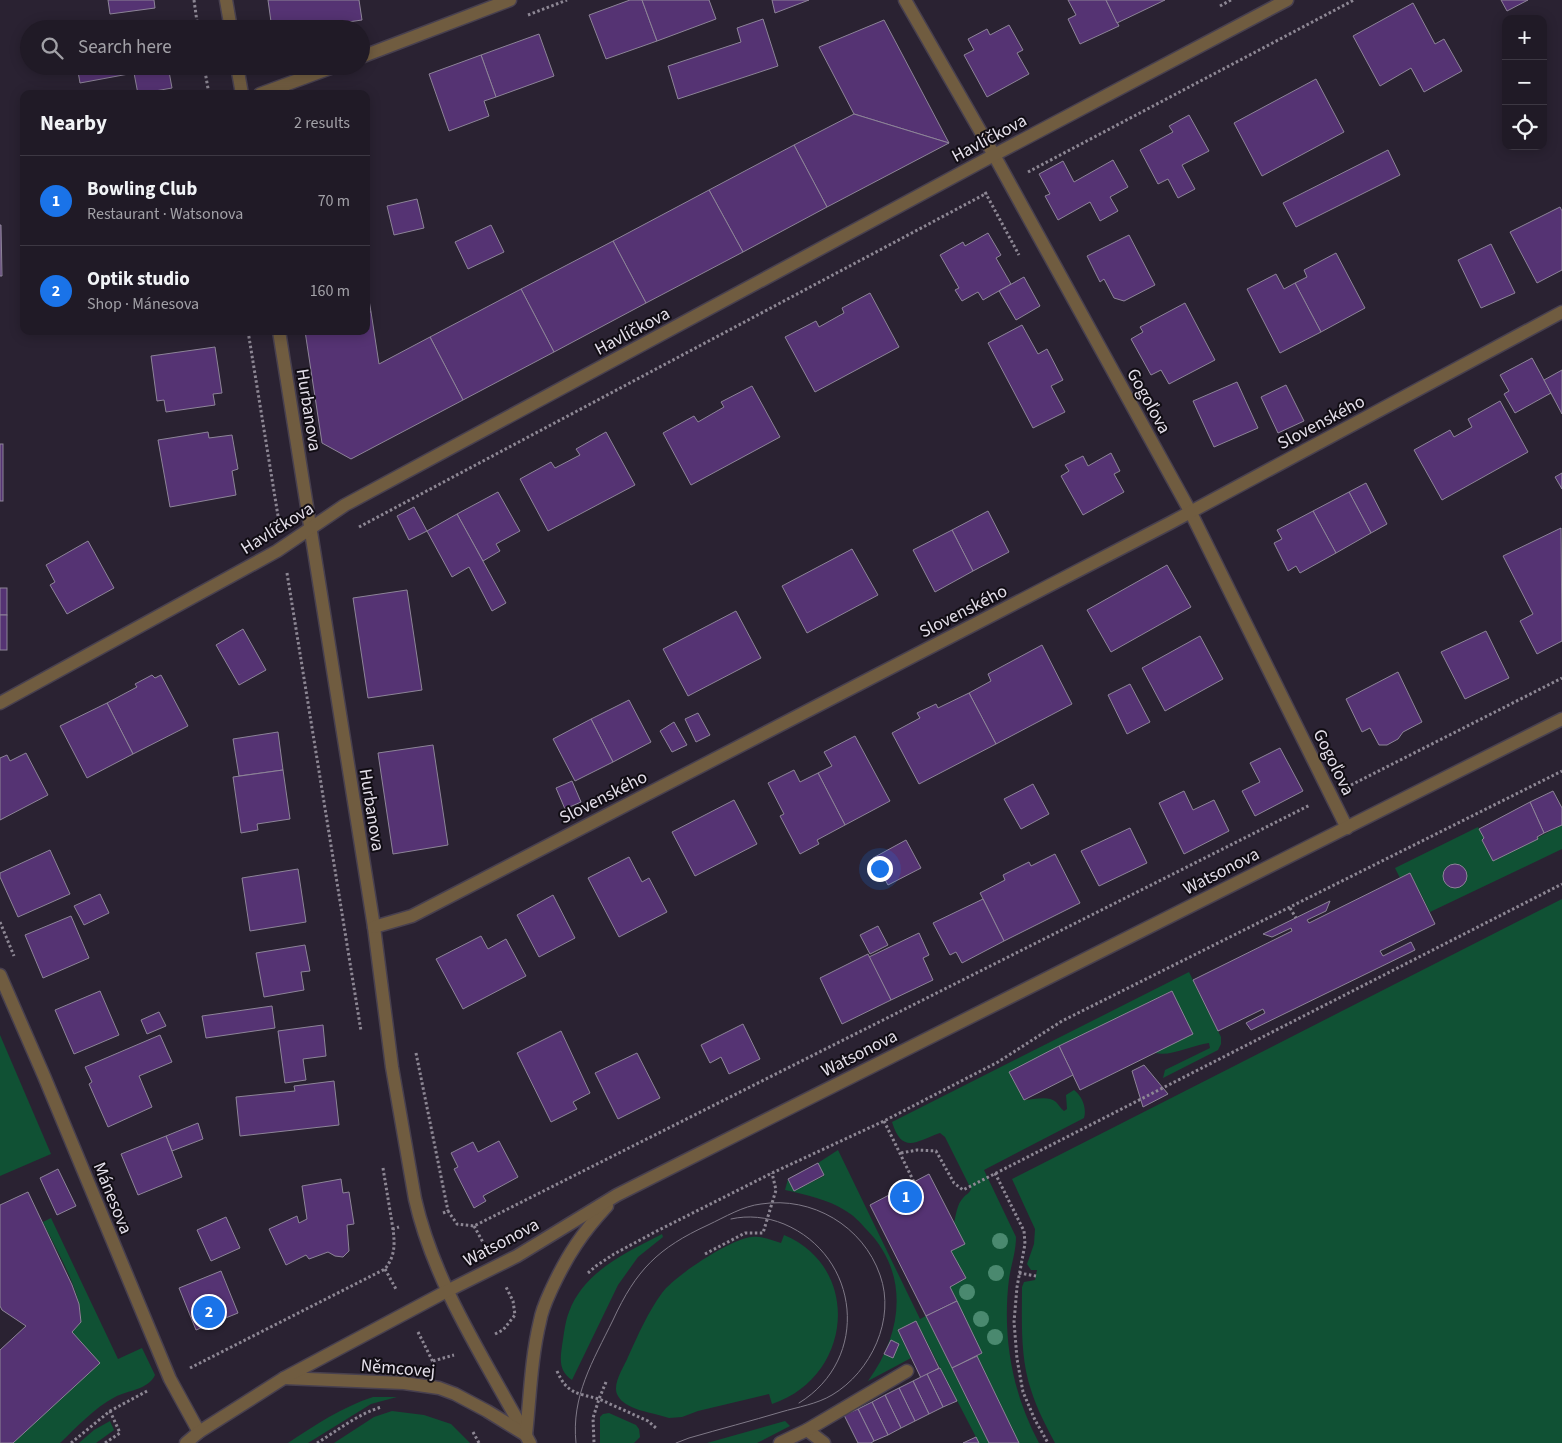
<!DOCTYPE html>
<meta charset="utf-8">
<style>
:root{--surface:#201a26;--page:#2d2732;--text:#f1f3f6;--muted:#a2a1a7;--line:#3d3843;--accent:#1a73e8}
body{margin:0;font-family:"Source Sans 3",sans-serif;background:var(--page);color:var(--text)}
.controls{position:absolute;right:15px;top:15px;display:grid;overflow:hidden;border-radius:10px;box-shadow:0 2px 12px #0003}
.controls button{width:45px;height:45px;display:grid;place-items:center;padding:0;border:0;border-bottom:1px solid var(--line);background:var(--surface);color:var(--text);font:25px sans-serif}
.you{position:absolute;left:879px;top:868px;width:18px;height:18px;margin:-12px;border:4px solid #fff;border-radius:50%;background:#1a73e8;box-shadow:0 0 0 8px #1a73e833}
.badge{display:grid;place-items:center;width:32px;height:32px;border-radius:50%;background:var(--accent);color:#fff;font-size:16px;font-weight:700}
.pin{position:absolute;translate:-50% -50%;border:2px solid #fff;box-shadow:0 1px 5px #0006}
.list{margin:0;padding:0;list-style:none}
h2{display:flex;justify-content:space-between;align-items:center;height:65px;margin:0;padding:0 20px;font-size:21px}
h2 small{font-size:16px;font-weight:400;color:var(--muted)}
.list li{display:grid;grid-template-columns:32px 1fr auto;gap:15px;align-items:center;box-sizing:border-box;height:90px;padding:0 20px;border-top:1px solid var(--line)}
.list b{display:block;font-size:19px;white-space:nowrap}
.list p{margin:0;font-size:16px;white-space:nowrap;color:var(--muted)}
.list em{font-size:16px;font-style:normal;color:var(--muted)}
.icon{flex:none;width:28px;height:28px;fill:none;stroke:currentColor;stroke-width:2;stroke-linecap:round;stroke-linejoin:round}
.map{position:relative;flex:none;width:1562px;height:1443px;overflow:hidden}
.search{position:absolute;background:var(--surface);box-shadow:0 2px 12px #0003;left:20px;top:20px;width:350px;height:55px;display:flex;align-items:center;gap:12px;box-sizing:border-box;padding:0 18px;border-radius:28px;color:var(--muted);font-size:19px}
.panel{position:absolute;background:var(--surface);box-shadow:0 2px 12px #0003;left:20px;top:90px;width:350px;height:245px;border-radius:10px}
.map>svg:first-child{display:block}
.green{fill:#105134;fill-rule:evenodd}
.building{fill:#553373;stroke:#8d8498}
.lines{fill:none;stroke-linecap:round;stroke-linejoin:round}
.minor-casing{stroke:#48404f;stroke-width:15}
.path{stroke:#8d8794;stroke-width:3;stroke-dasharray:2.5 2.5;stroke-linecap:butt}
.minor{stroke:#705c40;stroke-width:12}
.tram{stroke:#7f7987;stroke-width:1}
.tree{fill:#4a896f}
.labels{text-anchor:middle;stroke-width:4;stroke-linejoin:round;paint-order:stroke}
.street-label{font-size:18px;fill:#e4dfea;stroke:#110d14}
</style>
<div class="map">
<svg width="1562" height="1443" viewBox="0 0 1562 1443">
<rect width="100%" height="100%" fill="#2a2232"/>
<g class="green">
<path d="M1562 825V849L1430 912 1410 873 1400 878 1395 868 1478 827 1484 838 1482 840 1493 861ZM1451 865 1460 866C1468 873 1468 879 1461 886L1452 887 1444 881V872Z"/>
<path d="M1562 899V1443H1055C1046 1426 1037 1409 1031 1390 1020 1357 1022 1321 1022 1287L1024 1282 1035 1280 1037 1270H1031L1027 1264 1034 1244 1035 1229 1012 1179Z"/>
<path d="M1189 972 1221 1037V1044L1218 1050 1163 1078 1165 1070 1210 1048 1209 1043C1192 1045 1171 1057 1155 1053L1171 991 1009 1072 1024 1100C1033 1100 1048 1095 1056 1102 1059 1105 1060 1108 1064 1111L1067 1109 1066 1095 1074 1090C1082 1096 1087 1108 1084 1118L984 1170 1016 1237C1016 1252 1011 1265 1009 1279 1002 1336 1012 1393 1039 1443H1019L977 1356 982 1353 950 1287 966 1278 951 1251 964 1244 954 1223C956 1215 957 1204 963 1198 966 1194 969 1194 971 1189L945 1137 940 1133C917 1141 902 1155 892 1122Z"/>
<polygon points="0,1035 51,1154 0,1176"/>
<path d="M838 1150 920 1319 926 1316 989 1443H979L916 1321 898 1330 911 1358 868 1381C903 1333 910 1273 866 1229 860 1222 853 1215 846 1211 827 1199 807 1195 785 1190L788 1179 794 1191 824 1176 818 1163Z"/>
<path d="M51 1218 118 1359 142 1348 155 1375C148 1390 128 1390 115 1397 94 1408 77 1427 60 1443H13L72 1332 81 1322C83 1294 55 1248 43 1222Z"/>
<path d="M662 1234 663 1237 638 1257 618 1285 572 1380C559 1371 560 1360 562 1346 564 1334 565 1322 569 1312 584 1271 626 1253 662 1234Z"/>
<path d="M784 1235C863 1268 852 1378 772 1404L769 1394 698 1411 682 1417 669 1418 662 1416C649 1412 625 1409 618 1396 611 1385 624 1367 628 1357 638 1335 648 1312 662 1293 674 1276 732 1238 752 1237 762 1236 772 1240 781 1243Z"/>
<path d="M373 1397H397L371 1404 308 1443H288C315 1425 342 1407 373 1397Z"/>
<polygon points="392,1411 424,1415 451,1424 470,1443 334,1443 374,1417"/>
<polygon points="609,1413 636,1425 639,1429 640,1437 634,1443 600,1443 600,1417 603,1414"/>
<polygon points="110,1421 114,1430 96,1443 79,1443 94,1430"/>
<polygon points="785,1421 790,1426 757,1443 707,1443"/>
</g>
<g class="building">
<polygon points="108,0 154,0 155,8 110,14"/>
<polygon points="268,0 359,0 362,20 299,29 272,29"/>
<polygon points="630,0 642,0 657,41 606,59 589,15"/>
<polygon points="642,0 709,0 716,19 657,41"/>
<polygon points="772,0 809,0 775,13"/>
<polygon points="1068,0 1106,0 1119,26 1080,44 1068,19 1076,15"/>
<polygon points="1106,0 1165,0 1117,23"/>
<polygon points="1501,0 1528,0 1507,11"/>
<polygon points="1413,3 1435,44 1444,39 1462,71 1424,92 1411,68 1380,86 1353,36"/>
<polygon points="763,19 778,66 678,99 668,66 741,42 737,28"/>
<polygon points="884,20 949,143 854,114 819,47"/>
<polygon points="1009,25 1023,50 1017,53 1029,74 987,97 964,55 974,50 968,39 987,29 990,35"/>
<polygon points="539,34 554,76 496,97 481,55"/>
<polygon points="481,55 496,97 484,101 489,116 449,131 429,74"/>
<polygon points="77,66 168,66 172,88 138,94 134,73 80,83"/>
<polygon points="1316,79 1344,132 1262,176 1234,123"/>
<polygon points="854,114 949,143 827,207 794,145"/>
<polygon points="1189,115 1209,151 1182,165 1195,189 1178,198 1168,179 1158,184 1140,150 1173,132 1169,126"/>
<polygon points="794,145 827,207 743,252 709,190"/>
<polygon points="1388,150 1400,175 1296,227 1283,203"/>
<polygon points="1113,160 1128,187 1110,197 1118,211 1100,221 1090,202 1058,220 1045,196 1050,194 1039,174 1063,161 1074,182"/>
<polygon points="709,190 743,252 646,303 613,241"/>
<polygon points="417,199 424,228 394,235 387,206"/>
<polygon points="1560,207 1562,211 1562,270 1537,283 1510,232"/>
<polygon points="0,225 1,225 2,276 0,276"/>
<polygon points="491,225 504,252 468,269 455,242"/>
<polygon points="988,233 1001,255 996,258 1011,284 983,300 978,292 962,301 955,290 959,288 940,255 963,242 965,246"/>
<polygon points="1129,235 1155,285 1124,301 1114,298 1104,279 1100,282 1087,256"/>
<polygon points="613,241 646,303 554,352 521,289"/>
<polygon points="1491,244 1515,293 1481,308 1458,260"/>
<polygon points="1336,253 1365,308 1321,332 1295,283 1307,277 1304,270"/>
<polygon points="1276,274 1284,289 1295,283 1321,332 1280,353 1247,289"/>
<polygon points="1024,277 1040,306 1016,320 999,291"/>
<polygon points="366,282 371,312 366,312"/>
<polygon points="521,289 554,352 463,400 430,337"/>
<polygon points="870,293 899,347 815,392 785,337 816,321 819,327 844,313 842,308"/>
<polygon points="1185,303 1215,360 1169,384 1161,370 1151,375 1131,339 1143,332 1140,327"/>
<polygon points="366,312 371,312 379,364 430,337 463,400 351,459 322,443 305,331 366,331"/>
<polygon points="1022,325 1038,354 1047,349 1063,380 1051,386 1065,412 1033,428 988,343"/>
<polygon points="215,347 222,393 213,394 215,405 166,412 164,400 157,401 151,356"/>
<polygon points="1532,358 1551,393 1515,413 1504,394 1509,391 1500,375"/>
<polygon points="1562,370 1562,414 1544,380"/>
<polygon points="1237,382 1258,428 1214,447 1193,401"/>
<polygon points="1286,385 1304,421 1278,433 1261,397"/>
<polygon points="752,386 780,437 691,485 663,433 694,416 698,422 724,407 721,402"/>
<polygon points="1500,401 1528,452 1442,500 1414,450 1450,430 1454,437 1472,427 1468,419"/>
<polygon points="208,432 209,438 232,435 238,469 232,471 236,495 170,507 158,440"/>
<polygon points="606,432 635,485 548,531 520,479 551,462 555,468 580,455 576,449"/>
<rect x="0" y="444" width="3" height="57"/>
<polygon points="1111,453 1120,471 1114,474 1124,492 1083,515 1061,476 1069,471 1065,465 1083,456 1088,466"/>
<polygon points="1562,473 1562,489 1555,477"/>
<polygon points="1366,483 1387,524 1371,533 1349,492"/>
<polygon points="498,492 520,531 496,544 500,551 483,561 457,514"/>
<polygon points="1349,492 1371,533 1336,553 1313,511"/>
<polygon points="414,507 427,531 409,540 397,516"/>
<polygon points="988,511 1009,552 973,571 952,530"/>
<polygon points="1313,511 1336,553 1300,573 1296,566 1288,571 1274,543 1282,539 1277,530"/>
<polygon points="457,514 506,603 492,611 469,567 452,577 427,531"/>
<polygon points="1561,528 1562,641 1537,654 1520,621 1533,614 1503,556"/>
<polygon points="952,530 973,571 935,592 913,550"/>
<polygon points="88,541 114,588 67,614 50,585 55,582 46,565"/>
<polygon points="852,549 878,595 807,633 782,586"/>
<polygon points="1167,565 1191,607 1111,652 1087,610"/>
<rect x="0" y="588" width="7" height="27"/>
<polygon points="407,590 422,690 368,698 353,598"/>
<polygon points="736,611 761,658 688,696 663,649"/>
<rect x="0" y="615" width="7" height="35"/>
<polygon points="243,629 266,670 239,685 216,645"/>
<polygon points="1486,631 1509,678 1465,699 1441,652"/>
<polygon points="1200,636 1223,679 1165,711 1142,668"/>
<polygon points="1042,645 1072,704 996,744 969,693 991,681 988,674"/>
<polygon points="1398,672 1422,722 1403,732 1398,739 1387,745 1379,745 1370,728 1362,732 1346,699"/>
<polygon points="152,675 155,678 161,675 188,726 133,754 107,703 137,687 135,684"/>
<polygon points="1130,684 1150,722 1127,734 1108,695"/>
<polygon points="969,693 996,744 919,784 892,733 920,718 917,713 936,704 938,708"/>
<polygon points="629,700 651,742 613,762 591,719"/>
<polygon points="107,703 133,754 87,778 60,726"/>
<polygon points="698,713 710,735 696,742 685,719"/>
<polygon points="591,719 613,762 575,781 553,739"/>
<polygon points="674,722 687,745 672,752 660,731"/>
<polygon points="278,732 283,770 239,776 233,739"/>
<polygon points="855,736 890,801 845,825 818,773 832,766 824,752"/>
<polygon points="433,745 448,845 393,854 378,753"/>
<polygon points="1280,748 1303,791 1255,816 1242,791 1260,782 1250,763"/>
<polygon points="26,753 48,795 0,820 0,758 7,755 10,761"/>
<polygon points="283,770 290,819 257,824 258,830 241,833 233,777"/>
<polygon points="794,770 800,782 818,773 845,825 817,840 819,844 800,854 780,816 784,814 768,783"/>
<polygon points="572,781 581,802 565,809 556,788"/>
<polygon points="1033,784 1049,814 1021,829 1004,799"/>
<polygon points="1184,791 1193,810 1214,800 1229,831 1184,854 1159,803"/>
<polygon points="1553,791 1562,808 1562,825 1544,833 1530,802"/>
<polygon points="734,800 757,844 695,876 672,832"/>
<polygon points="1530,802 1544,833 1537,837 1538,839 1493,861 1482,840 1484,838 1479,829"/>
<polygon points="1130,828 1147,863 1099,886 1081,851"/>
<polygon points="906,840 921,868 888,885 873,858"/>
<polygon points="50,850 70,894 18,917 0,877 0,873"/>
<polygon points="1055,854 1080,903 1004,941 980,893 1005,880 1003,875 1029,862 1031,866"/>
<polygon points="629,857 642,882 649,878 667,912 619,937 588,878"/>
<circle cx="1455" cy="876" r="12"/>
<polygon points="298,869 306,922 250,931 242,878"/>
<polygon points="1410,873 1435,924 1380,951 1383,956 1411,942 1415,950 1251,1030 1246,1023 1265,1013 1263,1009 1218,1031 1193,980 1292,931 1291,928 1272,937 1263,934 1330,901 1326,911 1307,920 1309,923"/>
<polygon points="100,894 109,913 84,925 74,906"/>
<polygon points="553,895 575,938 539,957 517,915"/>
<polygon points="983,899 1004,941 962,963 956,952 950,955 933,923"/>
<polygon points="71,916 89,958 43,978 25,935"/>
<polygon points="878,926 888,945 870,954 860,935"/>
<polygon points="919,933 929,955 923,958 933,980 891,1000 869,957"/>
<polygon points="481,936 488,949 506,939 526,976 463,1009 436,959"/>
<polygon points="305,945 310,971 301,972 304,990 264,997 256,953"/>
<polygon points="868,954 891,1000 842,1024 820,978"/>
<polygon points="100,991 119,1035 74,1054 55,1010"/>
<polygon points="1172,991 1193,1034 1080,1090 1059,1046"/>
<polygon points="272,1006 275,1028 206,1038 202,1016"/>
<polygon points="159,1012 166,1026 147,1034 141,1020"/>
<polygon points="743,1024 760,1059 729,1074 721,1057 710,1063 701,1045"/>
<polygon points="323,1025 326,1056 303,1059 306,1080 285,1083 278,1031"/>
<polygon points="561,1031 590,1093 573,1102 577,1109 551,1122 517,1053"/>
<polygon points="160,1035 172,1062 139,1076 152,1107 108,1127 89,1084 92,1082 85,1067"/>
<polygon points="1059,1046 1073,1075 1024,1100 1009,1072"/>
<polygon points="637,1053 660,1098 618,1119 595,1073"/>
<polygon points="1144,1065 1168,1094 1143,1107 1132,1071"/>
<polygon points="334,1081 339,1125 240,1136 236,1097 295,1091 294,1086"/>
<polygon points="198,1123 203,1139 172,1151 166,1136"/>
<polygon points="166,1136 182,1177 138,1195 121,1154"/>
<polygon points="499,1141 518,1177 483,1196 486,1201 474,1208 454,1169 458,1167 451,1153 473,1142 478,1152"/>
<polygon points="818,1163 824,1175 794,1191 788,1179"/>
<polygon points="58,1169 76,1206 57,1215 40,1178"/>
<polygon points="929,1174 965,1244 951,1251 966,1278 950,1287 957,1301 926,1316 870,1205"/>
<polygon points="341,1179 343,1193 349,1192 354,1224 347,1225 349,1251 343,1257 335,1256 328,1252 309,1259 306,1255 286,1265 269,1229 297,1216 299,1223 307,1219 302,1186"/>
<polygon points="28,1192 72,1285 79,1304 81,1322 72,1332 100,1363 13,1443 0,1443 0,1350 26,1326 2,1310 0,1306 0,1205"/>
<polygon points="226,1217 240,1248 211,1261 197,1230"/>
<polygon points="221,1271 238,1313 196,1330 179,1288"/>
<polygon points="957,1301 982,1353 952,1368 926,1316"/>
<polygon points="916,1321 939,1368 921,1378 898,1330"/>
<polygon points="891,1340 899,1344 893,1358 884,1354"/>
<polygon points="977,1356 1019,1443 989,1443 952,1368"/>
<polygon points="940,1368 957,1401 943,1407 927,1374"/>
<polygon points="927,1374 943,1407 929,1414 913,1381"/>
<polygon points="913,1381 929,1414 915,1421 899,1388"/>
<polygon points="899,1388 915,1421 901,1428 885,1395"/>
<polygon points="885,1395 901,1428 888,1435 872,1402"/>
<polygon points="872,1402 888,1435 874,1441 858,1409"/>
<polygon points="858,1409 874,1441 871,1443 858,1443 844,1415"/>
<polygon points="976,1437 979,1443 963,1443"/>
</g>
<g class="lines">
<g class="minor-casing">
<g id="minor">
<polyline points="226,0 231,29"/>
<polyline points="905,0 994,155 1190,511 1347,828"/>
<polyline points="361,57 510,0"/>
<polyline points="237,66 242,94"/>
<polyline points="260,94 336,66"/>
<path d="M279 331 374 927 392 1067 415 1199C435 1287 488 1364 530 1443"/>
<polyline points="0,703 277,551 345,505 994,155 1287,0"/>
<polyline points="374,927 412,916 1170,523 1562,312"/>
<polyline points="0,975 44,1076 170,1379 199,1432"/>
<polyline points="284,1378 404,1383 439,1388 455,1394 487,1411 526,1435"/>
<polyline points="807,1430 824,1443"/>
<path d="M526 1435C530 1397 531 1358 540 1321 542 1309 547 1299 552 1288 568 1254 582 1233 607 1206"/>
<polyline points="186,1443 199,1432 284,1378 447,1291 517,1256 617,1195 1562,719"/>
<polyline points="780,1443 807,1430 907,1371"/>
</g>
</g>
<g class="path">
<polyline points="194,0 198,29"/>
<polyline points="1220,6 1231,0"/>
<polyline points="528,15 567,0"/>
<polyline points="204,66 209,94"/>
<polyline points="1028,172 1354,0"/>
<polyline points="985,192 1019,255"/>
<polyline points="248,331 279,522"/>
<polyline points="359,527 987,193"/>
<polyline points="287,573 361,1031"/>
<polyline points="1351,785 1562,678"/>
<polyline points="1290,908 1296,918"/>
<polyline points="0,922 14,956"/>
<polyline points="416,1053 448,1211"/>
<polyline points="884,1121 914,1182"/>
<polyline points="901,1153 917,1150 936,1151 954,1183 963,1190 1562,884"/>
<polyline points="383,1168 393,1229"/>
<polyline points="995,1173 1024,1231 1025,1244 1017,1287 1014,1322 1017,1359 1023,1392 1035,1420 1048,1443"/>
<polyline points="443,1213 448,1211 457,1224 474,1226 1310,805"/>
<polyline points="474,1226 485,1246"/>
<polyline points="705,1254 745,1233 763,1233 776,1190 772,1173"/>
<polyline points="385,1269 397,1291"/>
<polyline points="588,1273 596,1266 614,1254 655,1232 772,1173 884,1121 998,1062 1062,1021 1562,771"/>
<polyline points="1019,1273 1036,1276"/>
<polyline points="418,1332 433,1362"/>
<polyline points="495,1334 503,1330 515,1315 513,1301 506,1287"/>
<polyline points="433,1361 454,1355"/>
<path d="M190 1368 385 1269C395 1256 395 1245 393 1229L399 1227"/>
<path d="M557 1371C567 1394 577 1393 599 1399L593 1418 594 1443"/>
<polyline points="606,1382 599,1399 648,1421 656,1428"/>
<polyline points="473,1432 479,1443"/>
<polyline points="71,1443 110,1411 149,1390"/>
<polyline points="105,1443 120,1433 110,1411"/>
<path d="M317 1443C337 1431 359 1413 382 1407"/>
</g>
<use href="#minor" class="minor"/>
<g class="tram">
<path d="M731 1219C748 1215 767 1217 784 1224 860 1256 871 1359 799 1403"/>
<path d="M576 1443C571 1396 593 1361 613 1320 636 1270 658 1248 708 1225 725 1217 743 1206 761 1204 812 1196 863 1226 880 1275 896 1319 871 1372 832 1395 817 1404 798 1407 781 1412 751 1421 720 1429 689 1438L676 1443"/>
</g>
</g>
<g class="tree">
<circle cx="1000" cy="1241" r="8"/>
<circle cx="996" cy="1273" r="8"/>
<circle cx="967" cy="1292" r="8"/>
<circle cx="981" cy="1319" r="8"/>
<circle cx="995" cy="1337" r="8"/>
</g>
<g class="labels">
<g class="street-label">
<text transform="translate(989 138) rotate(-28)" y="6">Havlíčkova</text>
<text transform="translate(632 331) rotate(-28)" y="6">Havlíčkova</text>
<text transform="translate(1149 401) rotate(61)" y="6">Gogoľova</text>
<text transform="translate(309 410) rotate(81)" y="6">Hurbanova</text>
<text transform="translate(1321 422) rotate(-28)" y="6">Slovenského</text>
<text transform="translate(277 528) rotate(-32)" y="6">Havlíčkova</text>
<text transform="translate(963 611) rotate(-27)" y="6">Slovenského</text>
<text transform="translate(1334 762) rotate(64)" y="6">Gogoľova</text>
<text transform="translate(603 797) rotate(-27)" y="6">Slovenského</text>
<text transform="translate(372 810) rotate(81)" y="6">Hurbanova</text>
<text transform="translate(1221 871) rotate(-27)" y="6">Watsonova</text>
<text transform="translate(859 1053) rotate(-27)" y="6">Watsonova</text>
<text transform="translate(113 1198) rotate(68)" y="6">Mánesova</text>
<text transform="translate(501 1242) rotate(-28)" y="6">Watsonova</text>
<text transform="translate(398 1368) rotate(5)" y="6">Němcovej</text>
</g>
</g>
</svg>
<div class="controls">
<button>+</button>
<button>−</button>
<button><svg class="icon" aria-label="locate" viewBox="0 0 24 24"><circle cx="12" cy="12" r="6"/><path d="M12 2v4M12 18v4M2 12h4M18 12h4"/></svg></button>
</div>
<div class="you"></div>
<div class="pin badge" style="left:906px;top:1197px">1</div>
<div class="pin badge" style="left:209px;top:1312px">2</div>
<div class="search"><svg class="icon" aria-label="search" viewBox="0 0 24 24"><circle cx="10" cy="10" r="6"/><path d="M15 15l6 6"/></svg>Search here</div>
<section class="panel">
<h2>Nearby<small>2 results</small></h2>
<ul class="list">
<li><span class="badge">1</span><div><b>Bowling Club</b><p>Restaurant · Watsonova</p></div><em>70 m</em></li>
<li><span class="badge">2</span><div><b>Optik studio</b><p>Shop · Mánesova</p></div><em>160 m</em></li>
</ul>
</section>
</div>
